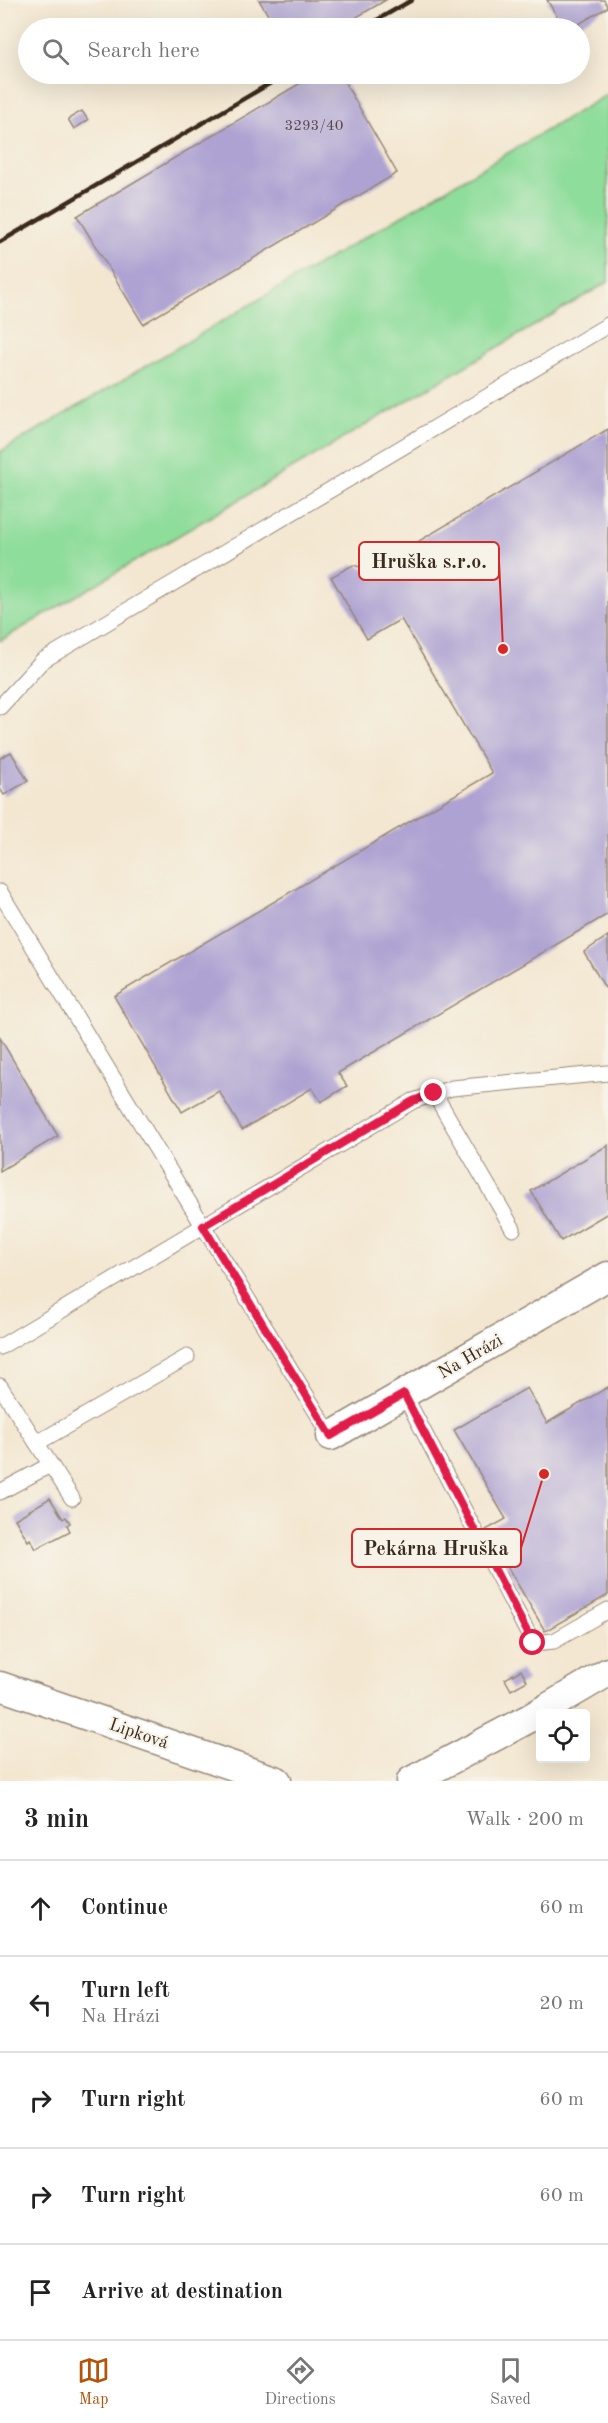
<!DOCTYPE html>
<meta charset="utf-8">
<style>
:root{--surface:#fff;--page:#f2f2f2;--text:#222;--muted:#767676;--line:#e0e0e0;--accent:#b45309}
body{margin:0;font-family:"Old Standard TT",serif;background:var(--page);color:var(--text)}
.controls{position:absolute;right:18px;bottom:18px;display:grid;overflow:hidden;border-radius:6px;box-shadow:0 6px 24px #0002}
.controls button{width:54px;height:54px;display:grid;place-items:center;padding:0;border:0;border-bottom:2px solid var(--line);background:var(--surface);color:var(--text);font:30px sans-serif}
.stop{position:absolute;width:18px;height:18px;margin:-14px;border:4px solid #e11d48;border-radius:50%;background:#fff}
.stop.end{background:#e11d48;border-color:#fff;box-shadow:0 2px 6px #0008}
.list{margin:0;padding:0;list-style:none}
h2{display:flex;justify-content:space-between;align-items:center;height:78px;margin:0;padding:0 24px;font-size:26px}
h2 small{font-size:20px;font-weight:400;color:var(--muted)}
.list li{display:grid;grid-template-columns:39px 1fr auto;gap:18px;align-items:center;box-sizing:border-box;height:96px;padding:0 24px;border-top:2px solid var(--line)}
.list b{display:block;font-size:22px;white-space:nowrap}
.list p{margin:0;font-size:20px;white-space:nowrap;color:var(--muted)}
.list em{font-size:20px;font-style:normal;color:var(--muted)}
.icon{flex:none;width:33px;height:33px;fill:none;stroke:currentColor;stroke-width:2;stroke-linecap:round;stroke-linejoin:round}
.map{position:relative;flex:none;width:608px;height:1781px;overflow:hidden}
.search{position:absolute;background:var(--surface);box-shadow:0 6px 24px #0002;left:18px;right:18px;top:18px;height:66px;display:flex;align-items:center;gap:15px;box-sizing:border-box;padding:0 21px;border-radius:33px;color:var(--muted);font-size:22px}
.sheet{height:558px;background:var(--surface)}
nav{display:flex;justify-content:space-around;align-items:center;box-sizing:border-box;height:84px;border-top:2px solid var(--line);background:var(--surface);font-size:16px;color:var(--muted)}
nav a{display:grid;justify-items:center;gap:3px}
nav .on{color:var(--accent)}
.map>svg:first-child{display:block}
.green{fill:#8fdd9b;stroke:#65845c;stroke-width:1.5}
.building{fill:#ada2d2}
.lines{fill:none;stroke-linecap:round;stroke-linejoin:round}
.service-casing{stroke:#978878;stroke-width:17}
.minor-casing{stroke:#978878;stroke-width:31}
.service{stroke:#fff;stroke-width:15}
.minor{stroke:#fff;stroke-width:28}
.rail{stroke:#3b2a1e;stroke-width:4.5}
.route{stroke:#e11d48;stroke-width:8}
.labels{text-anchor:middle;stroke-width:4.5;stroke-linejoin:round;paint-order:stroke}
.number-label{font-size:15px;fill:#58484b}
.street-label{font-size:18px;fill:#3b2a1e;stroke:#f7f3e8}
.leader{fill:none;stroke:#d62828;stroke-width:2}
.callout-dot{fill:#d62828;stroke:#f7f3e8;stroke-width:2}
.callout{fill:#f7f3e8;stroke:#d62828;stroke-width:2}
.callout-label{font-size:20px;text-anchor:middle;font-weight:bold;fill:#3b2a1e}
</style>
<div class="map">
<svg width="608" height="1781" viewBox="0 0 608 1781">
<rect width="100%" height="100%" fill="#f7f3e8"/>
<filter id="ink" filterUnits="userSpaceOnUse"><feTurbulence type="fractalNoise" baseFrequency=".0167" numOctaves="2"/><feDisplacementMap in="SourceGraphic" scale="12" xChannelSelector="R" yChannelSelector="G"/><feConvolveMatrix kernelMatrix="1 2 1 2 8 2 1 2 1" color-interpolation-filters="sRGB"/></filter>
<filter id="wash" filterUnits="userSpaceOnUse"><feTurbulence type="fractalNoise" baseFrequency=".008" numOctaves="4" result="noise"/><feDisplacementMap in="SourceGraphic" scale="24" xChannelSelector="R" yChannelSelector="G"/><feGaussianBlur stdDeviation="1.35" result="paint"/><feColorMatrix in="noise" values="0 0 0 0 0 0 0 0 0 0 0 0 0 0 0 0 0 1.4 0 .05"/><feComposite in="paint" operator="in"/></filter>
<g filter="url(#wash)">
<rect width="100%" height="100%" fill="#f3e7d1"/>
<polygon class="green" points="608,94 608,282 0,641 0,452"/>
<g id="blocks">
<g class="building">
<polygon points="259,0 386,0 338,28 276,28"/>
<polygon points="547,0 604,0 608,7 572,28 564,28"/>
<polygon points="306,74 340,74 397,173 143,324 77,216 309,78"/>
<polygon points="82,111 88,120 74,129 68,119"/>
<polygon points="608,429 608,914 338,1073 347,1086 321,1102 312,1088 242,1130 219,1091 182,1112 114,996 492,773 401,619 367,639 331,577 353,565 368,569 372,553 387,557 397,549 399,553"/>
<polygon points="11,752 28,781 4,795 0,789 0,758"/>
<polygon points="608,936 608,986 605,988 584,952"/>
<polygon points="0,1038 58,1136 0,1171"/>
<polygon points="608,1145 608,1213 561,1241 531,1191"/>
<polygon points="608,1387 608,1595 545,1631 486,1530 506,1519 454,1430 527,1388 547,1423"/>
<polygon points="50,1498 63,1519 66,1517 70,1523 67,1525 70,1531 36,1549 30,1539 28,1541 15,1519"/>
<polygon points="521,1670 527,1681 511,1690 505,1679"/>
</g>
</g>
</g>
<g filter="url(#ink)">
<use href="#blocks" fill-opacity="0" stroke="#978878" stroke-width="1.5"/>
<g class="lines">
<g class="service-casing">
<g id="service">
<polyline points="0,707 42,661 608,325"/>
<polyline points="0,892 331,1436"/>
<polyline points="434,1093 513,1229"/>
<polyline points="0,1347 413,1101 452,1088 608,1073"/>
<polyline points="0,1386 72,1498"/>
<polyline points="404,1394 533,1643 554,1641 608,1610"/>
<polyline points="37,1443 187,1357"/>
<polyline points="0,1492 50,1465"/>
</g>
</g>
<g class="minor-casing">
<g id="minor">
<polyline points="331,1436 608,1276"/>
<polyline points="0,1686 277,1781"/>
<polyline points="411,1781 530,1718 608,1672"/>
</g>
</g>
<use href="#service" class="service"/>
<use href="#minor" class="minor"/>
<g class="rail">
<polyline points="363,28 412,0"/>
<polyline points="0,242 286,74"/>
</g>
</g>
</g>
<g class="lines" filter="url(#ink)">
<polyline class="route" points="434,1093 413,1101 203,1226 331,1436 404,1394 533,1643"/>
</g>
<g class="labels">
<g class="number-label">
<text x="314" y="130">3293/40</text>
</g>
<g class="street-label">
<text transform="translate(470 1356) rotate(-30)" y="6">Na Hrázi</text>
<text transform="translate(139 1733) rotate(19)" y="6">Lipková</text>
</g>
</g>
<path class="leader" d="M503 649L499 561M544 1474L521 1548"/>
<g class="callout-dot">
<circle cx="503" cy="649" r="6"/>
<circle cx="544" cy="1474" r="6"/>
</g>
<g class="callout">
<rect x="359" y="542" width="140" height="38" rx="6"/>
<rect x="352" y="1529" width="169" height="38" rx="6"/>
</g>
<g class="callout-label">
<text x="429" y="568">Hruška s.r.o.</text>
<text x="436" y="1555">Pekárna Hruška</text>
</g>
</svg>
<div class="controls">
<button><svg class="icon" aria-label="locate" viewBox="0 0 24 24"><circle cx="12" cy="12" r="6"/><path d="M12 2v4M12 18v4M2 12h4M18 12h4"/></svg></button>
</div>
<div class="stop" style="left:533px;top:1643px"></div>
<div class="stop end" style="left:434px;top:1093px"></div>
<div class="search"><svg class="icon" aria-label="search" viewBox="0 0 24 24"><circle cx="10" cy="10" r="6"/><path d="M15 15l6 6"/></svg>Search here</div>
</div>
<section class="sheet">
<h2>3 min<small>Walk · 200 m</small></h2>
<ul class="list">
<li><svg class="icon" aria-label="ahead" viewBox="0 0 24 24"><path d="M12 20V5M6 11l6-6 6 6"/></svg><div><b>Continue</b></div><em>60 m</em></li>
<li><svg class="icon" aria-label="left" viewBox="0 0 24 24"><path d="M17 20v-9H6M10 6l-5 5 5 5"/></svg><div><b>Turn left</b><p>Na Hrázi</p></div><em>20 m</em></li>
<li><svg class="icon" aria-label="right" viewBox="0 0 24 24"><path d="M7 20v-9h11M14 6l5 5-5 5"/></svg><div><b>Turn right</b></div><em>60 m</em></li>
<li><svg class="icon" aria-label="right" viewBox="0 0 24 24"><path d="M7 20v-9h11M14 6l5 5-5 5"/></svg><div><b>Turn right</b></div><em>60 m</em></li>
<li><svg class="icon" aria-label="arrive" viewBox="0 0 24 24"><path d="M6 21V4h12l-3 4 3 4H6"/></svg><div><b>Arrive at destination</b></div></li>
</ul>
</section>
<nav>
<a class="on"><svg class="icon" aria-label="map" viewBox="0 0 24 24"><path d="M3 6l6-2 6 2 6-2v14l-6 2-6-2-6 2zM9 4v14M15 6v14"/></svg>Map</a>
<a><svg class="icon" aria-label="directions" viewBox="0 0 24 24"><path d="M12 3l9 9-9 9-9-9zM9 14v-3h6M13 9l2 2-2 2"/></svg>Directions</a>
<a><svg class="icon" aria-label="saved" viewBox="0 0 24 24"><path d="M7 4h10v16l-5-4-5 4z"/></svg>Saved</a>
</nav>
